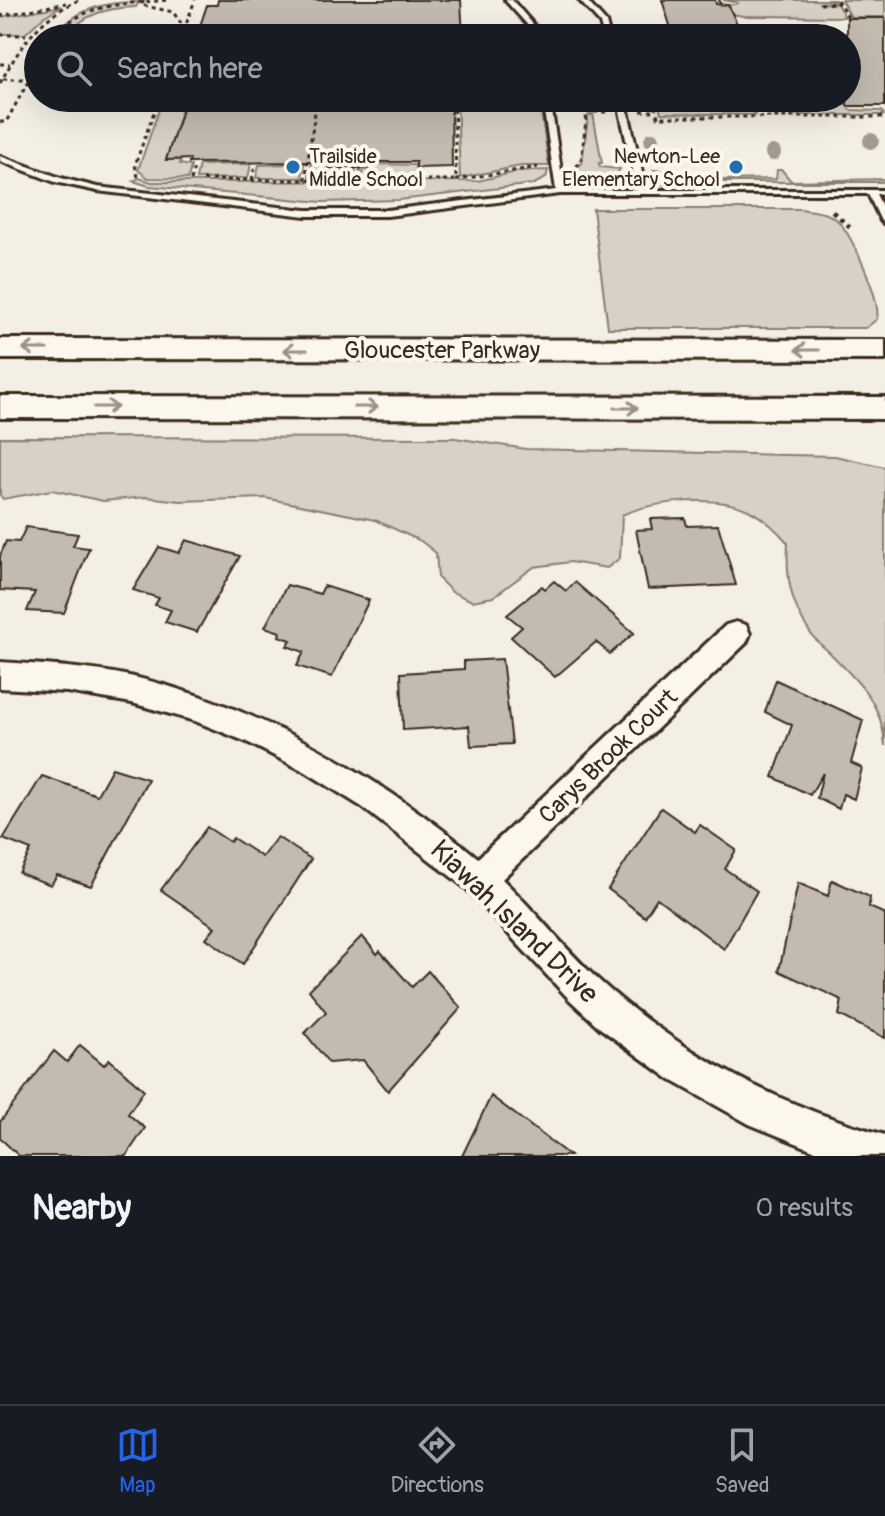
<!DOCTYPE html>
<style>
:root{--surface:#171b24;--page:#20242c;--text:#f1f3f6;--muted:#9ea1a6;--line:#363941;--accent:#2563eb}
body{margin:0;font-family:Pangolin,sans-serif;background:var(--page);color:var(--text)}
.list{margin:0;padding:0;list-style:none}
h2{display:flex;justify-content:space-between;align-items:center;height:104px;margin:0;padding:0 32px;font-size:34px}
h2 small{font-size:26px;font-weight:400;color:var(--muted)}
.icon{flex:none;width:44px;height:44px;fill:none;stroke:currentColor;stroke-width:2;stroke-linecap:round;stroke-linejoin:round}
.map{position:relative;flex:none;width:885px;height:1156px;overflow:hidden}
.search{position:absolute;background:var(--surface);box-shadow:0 8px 32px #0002;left:24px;right:24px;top:24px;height:88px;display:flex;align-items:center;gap:20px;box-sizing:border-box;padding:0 28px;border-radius:44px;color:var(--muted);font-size:30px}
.sheet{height:248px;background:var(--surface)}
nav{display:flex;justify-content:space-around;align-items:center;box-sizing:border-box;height:112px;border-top:2px solid var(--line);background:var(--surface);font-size:22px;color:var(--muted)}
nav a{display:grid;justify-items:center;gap:4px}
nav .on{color:var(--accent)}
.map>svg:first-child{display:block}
.green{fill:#d8d1c6;stroke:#8a7e72;stroke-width:2}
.building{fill:#c3bbb0;stroke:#3b2a1e;stroke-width:2}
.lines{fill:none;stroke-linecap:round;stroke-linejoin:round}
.lane-casing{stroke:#3b2a1e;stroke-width:6}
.street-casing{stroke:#3b2a1e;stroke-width:6}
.secondary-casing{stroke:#3b2a1e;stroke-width:6}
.path-far1{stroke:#3b2a1e;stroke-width:3;stroke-dasharray:4 4;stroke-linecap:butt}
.path{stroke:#3b2a1e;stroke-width:4;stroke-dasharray:5 5;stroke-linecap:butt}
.lane{fill:#fbf7ec;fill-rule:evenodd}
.street{fill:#fbf7ec;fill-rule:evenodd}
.secondary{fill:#fbf7ec;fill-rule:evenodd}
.tree{fill:#a39a8e}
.oneway{stroke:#9b9085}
.poi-dot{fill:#1f6fb2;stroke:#fbf7ec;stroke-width:3}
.labels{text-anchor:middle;stroke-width:8;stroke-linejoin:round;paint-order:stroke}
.far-poi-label{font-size:20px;fill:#3b2a1e;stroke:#fbf7ec;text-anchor:start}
.street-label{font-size:24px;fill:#3b2a1e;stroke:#fbf7ec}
.near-street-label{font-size:28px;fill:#3b2a1e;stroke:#fbf7ec}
</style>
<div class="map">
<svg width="885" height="1156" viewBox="0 0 885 1156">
<rect width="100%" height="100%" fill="#f3efe4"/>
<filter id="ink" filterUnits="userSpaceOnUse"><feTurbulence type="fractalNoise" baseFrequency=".0125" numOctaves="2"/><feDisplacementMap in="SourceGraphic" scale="16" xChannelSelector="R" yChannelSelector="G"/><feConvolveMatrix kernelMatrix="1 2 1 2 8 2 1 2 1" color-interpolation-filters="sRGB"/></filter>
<g filter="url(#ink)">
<g class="green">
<polygon points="723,0 835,0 836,2 818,3 837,4 845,17 743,16 732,14 729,5 739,3"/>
<polygon points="841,0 885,0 885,17 851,17"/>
<path d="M139 2 136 7C109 8 81 13 66 38H55C71 9 108 1 139 2Z"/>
<polygon points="62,6 43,17 25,34 0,34 0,17"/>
<polygon points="163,98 185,98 166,160 181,160 180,164 191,166 188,179 148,178 138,170"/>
<polygon points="303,98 315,98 302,178 256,178 259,165 291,164"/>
<polygon points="321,98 337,98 328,168 356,169 355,178 309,178"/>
<polygon points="457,98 539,98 549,166 521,166 460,178"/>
<polygon points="657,98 695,98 698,108 748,105 755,115 661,113"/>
<polygon points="827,105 847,105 850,110 882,111 884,115 774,115 771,107 827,110"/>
<path d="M593 114 602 163H599L600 167 620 169 614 179C599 184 584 183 571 173L582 163 588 116Z"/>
<polygon points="251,164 248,178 196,179 199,165"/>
<polygon points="371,164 415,165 416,179 362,178 363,170 370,170"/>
<polygon points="548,170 546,178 534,184 399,200 322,202 149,186 133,181 139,178 152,182 478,181 520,171"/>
<polygon points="653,170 666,171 671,181 776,179 777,170 782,170 791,181 885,179 885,182 668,182 654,177"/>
<path d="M593 209H801C813 211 828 212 837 220 852 233 881 300 877 319L866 328H608Z"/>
<path d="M0 437 455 438 526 449 835 456 885 467V746C883 704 859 682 830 653 823 646 814 640 809 631 790 603 786 576 788 543 777 530 766 519 750 511 718 494 654 501 622 515L620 558 607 568 570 562 534 567 493 597 472 601 452 592 438 578 436 553 421 541 375 520 265 498 180 501 146 497 103 501 52 490 3 499 0 495Z"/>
</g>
<g class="building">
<polygon points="218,0 461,0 463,38 196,38 207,5 217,5"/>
<polygon points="662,0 715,0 716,4 728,5 744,38 674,38"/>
<rect x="847" y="18" width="38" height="88"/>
<polygon points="186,98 451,98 452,167 416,168 416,162 368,162 367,168 329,168 330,162 189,163 190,159 166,160"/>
<polygon points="685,518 687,526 718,525 736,585 648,589 636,530 652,529 650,519"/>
<polygon points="26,527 78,534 73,546 89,548 64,613 27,611 35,592 0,590 0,556 6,541 19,542"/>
<polygon points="186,540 240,556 197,632 165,622 171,610 155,605 159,598 133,590 159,547 179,553"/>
<polygon points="554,581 566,591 575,582 634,633 610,654 596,642 555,677 511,637 522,627 507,615 542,586 545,589"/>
<polygon points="287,585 320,594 324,586 369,600 332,677 297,666 304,652 287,646 291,640 279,636 280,632 265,627"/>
<polygon points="502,659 512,744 471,746 469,726 403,730 401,673 464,669 464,661"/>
<polygon points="776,680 863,720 851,763 862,768 854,799 843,794 839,809 817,798 823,773 810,795 773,777 792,725 765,712"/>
<polygon points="112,768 148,779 91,886 57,875 51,885 19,873 31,850 3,839 42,776 97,795"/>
<polygon points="661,808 695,832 700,825 736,850 725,869 757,891 724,949 657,898 645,917 608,889"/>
<polygon points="207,827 230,842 233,838 262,857 277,837 311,859 243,964 206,938 215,927 161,890"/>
<polygon points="832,880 870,897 869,907 885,914 885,1038 839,1015 842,1000 779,971 798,883 828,896"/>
<polygon points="362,936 377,954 380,951 412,987 428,971 461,1008 388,1091 363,1060 329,1063 305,1033 326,1012 309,990"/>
<polygon points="80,1045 104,1065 109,1059 144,1090 128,1114 145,1128 126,1156 19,1156 0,1138 0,1122 54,1051 67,1062"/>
<polygon points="491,1096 570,1156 462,1156"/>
</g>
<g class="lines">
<g class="lane-casing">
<g id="lane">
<polygon points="505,0 512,0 539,31 541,38 535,38 534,32"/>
<polygon points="579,0 586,0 606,22 610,38 604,38 600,23"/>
<polygon points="542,98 550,98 564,190 637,190 617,98 625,98 646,190 885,190 885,194 876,194 885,212 885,224 881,221 868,194 560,194 387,216 306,216 97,191 55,182 0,161 0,156 61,178 97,187 306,210 387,210 556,190"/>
</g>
</g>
<g class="street-casing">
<path id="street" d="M736 622 746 625 750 634 746 643 502 879C534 910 562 946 594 976 678 1053 776 1105 885 1135V1156H828L749 1124 671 1080 600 1028 569 999 467 889 362 807 306 772 247 742 195 721 132 703 67 692 0 688V662C45 665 90 667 134 677 263 708 376 774 478 858L726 625Z"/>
</g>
<g class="secondary-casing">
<g id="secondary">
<polygon points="0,339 885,340 885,360 0,359"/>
<polygon points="0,396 885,397 885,419 0,418"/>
</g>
</g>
<g class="path-far1">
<polyline points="719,0 721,5"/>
<polyline points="837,0 849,18"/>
<polyline points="144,1 141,5 173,12 185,29"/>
<polyline points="820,4 839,3"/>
<polyline points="0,16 66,3"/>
<polyline points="555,34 589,33"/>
<polyline points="0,35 26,35"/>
<path d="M52 38C82 2 126 4 169 0"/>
<polyline points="181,38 195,0"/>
<polyline points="639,38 637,31 659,31"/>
<polyline points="0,64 10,64"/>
<polyline points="3,79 30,79"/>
<path d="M0 83C21 45 39 18 79 0"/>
<polyline points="653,98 658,117 885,117"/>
<polyline points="641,111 657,111"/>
<polyline points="0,122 6,122 38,64"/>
<polyline points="576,166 581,162 587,112 607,112"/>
<polyline points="419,170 420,180"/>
<polyline points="138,177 135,165 159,98"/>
<polyline points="203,180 456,180 454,98"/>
<polyline points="252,180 255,165"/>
<polyline points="305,180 317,98"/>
<polyline points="359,180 360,170"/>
<polyline points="456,180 538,167"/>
<polyline points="191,181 194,167"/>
</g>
<polyline class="path" points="832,211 850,227"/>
<use href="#lane" class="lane"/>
<use href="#street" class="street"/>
<use href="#secondary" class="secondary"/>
</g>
<g class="tree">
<circle cx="652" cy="140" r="8"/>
<circle cx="871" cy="141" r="8"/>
<circle cx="773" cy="153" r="8"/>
<circle cx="666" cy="179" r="8"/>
</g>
<defs><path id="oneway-shaft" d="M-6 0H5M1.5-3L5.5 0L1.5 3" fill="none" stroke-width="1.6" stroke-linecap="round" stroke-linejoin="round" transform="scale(2)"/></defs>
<g class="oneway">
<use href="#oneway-shaft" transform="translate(35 349) rotate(180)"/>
<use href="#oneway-shaft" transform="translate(295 350) rotate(-180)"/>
<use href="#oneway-shaft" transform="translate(807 350) rotate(-180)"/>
<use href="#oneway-shaft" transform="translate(106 407)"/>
<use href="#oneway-shaft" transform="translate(366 407)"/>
<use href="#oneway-shaft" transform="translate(626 408)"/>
</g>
</g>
<g class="poi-dot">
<circle cx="293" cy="167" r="8"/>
<circle cx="736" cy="167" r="8"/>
</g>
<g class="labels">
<g class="far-poi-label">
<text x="309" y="163">Trailside<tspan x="309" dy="23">Middle School</tspan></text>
<text x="720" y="163" text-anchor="end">Newton-Lee<tspan x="720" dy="23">Elementary School</tspan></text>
</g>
<g class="street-label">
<text x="442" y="358">Gloucester Parkway</text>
<text transform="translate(608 756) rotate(-44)" y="8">Carys Brook Court</text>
</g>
<g class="near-street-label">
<text transform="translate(515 921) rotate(44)" y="10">Kiawah Island Drive</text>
</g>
</g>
</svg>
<div class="search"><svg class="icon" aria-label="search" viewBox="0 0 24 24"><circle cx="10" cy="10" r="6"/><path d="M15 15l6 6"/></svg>Search here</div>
</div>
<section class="sheet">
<h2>Nearby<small>0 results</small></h2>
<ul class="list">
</ul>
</section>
<nav>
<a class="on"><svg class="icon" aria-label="map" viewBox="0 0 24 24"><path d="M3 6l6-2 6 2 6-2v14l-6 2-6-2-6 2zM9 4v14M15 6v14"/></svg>Map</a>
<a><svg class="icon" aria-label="directions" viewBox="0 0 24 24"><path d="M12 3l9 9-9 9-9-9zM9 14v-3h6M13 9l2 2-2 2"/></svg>Directions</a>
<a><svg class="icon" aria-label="saved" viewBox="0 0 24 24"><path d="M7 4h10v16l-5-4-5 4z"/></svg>Saved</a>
</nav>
